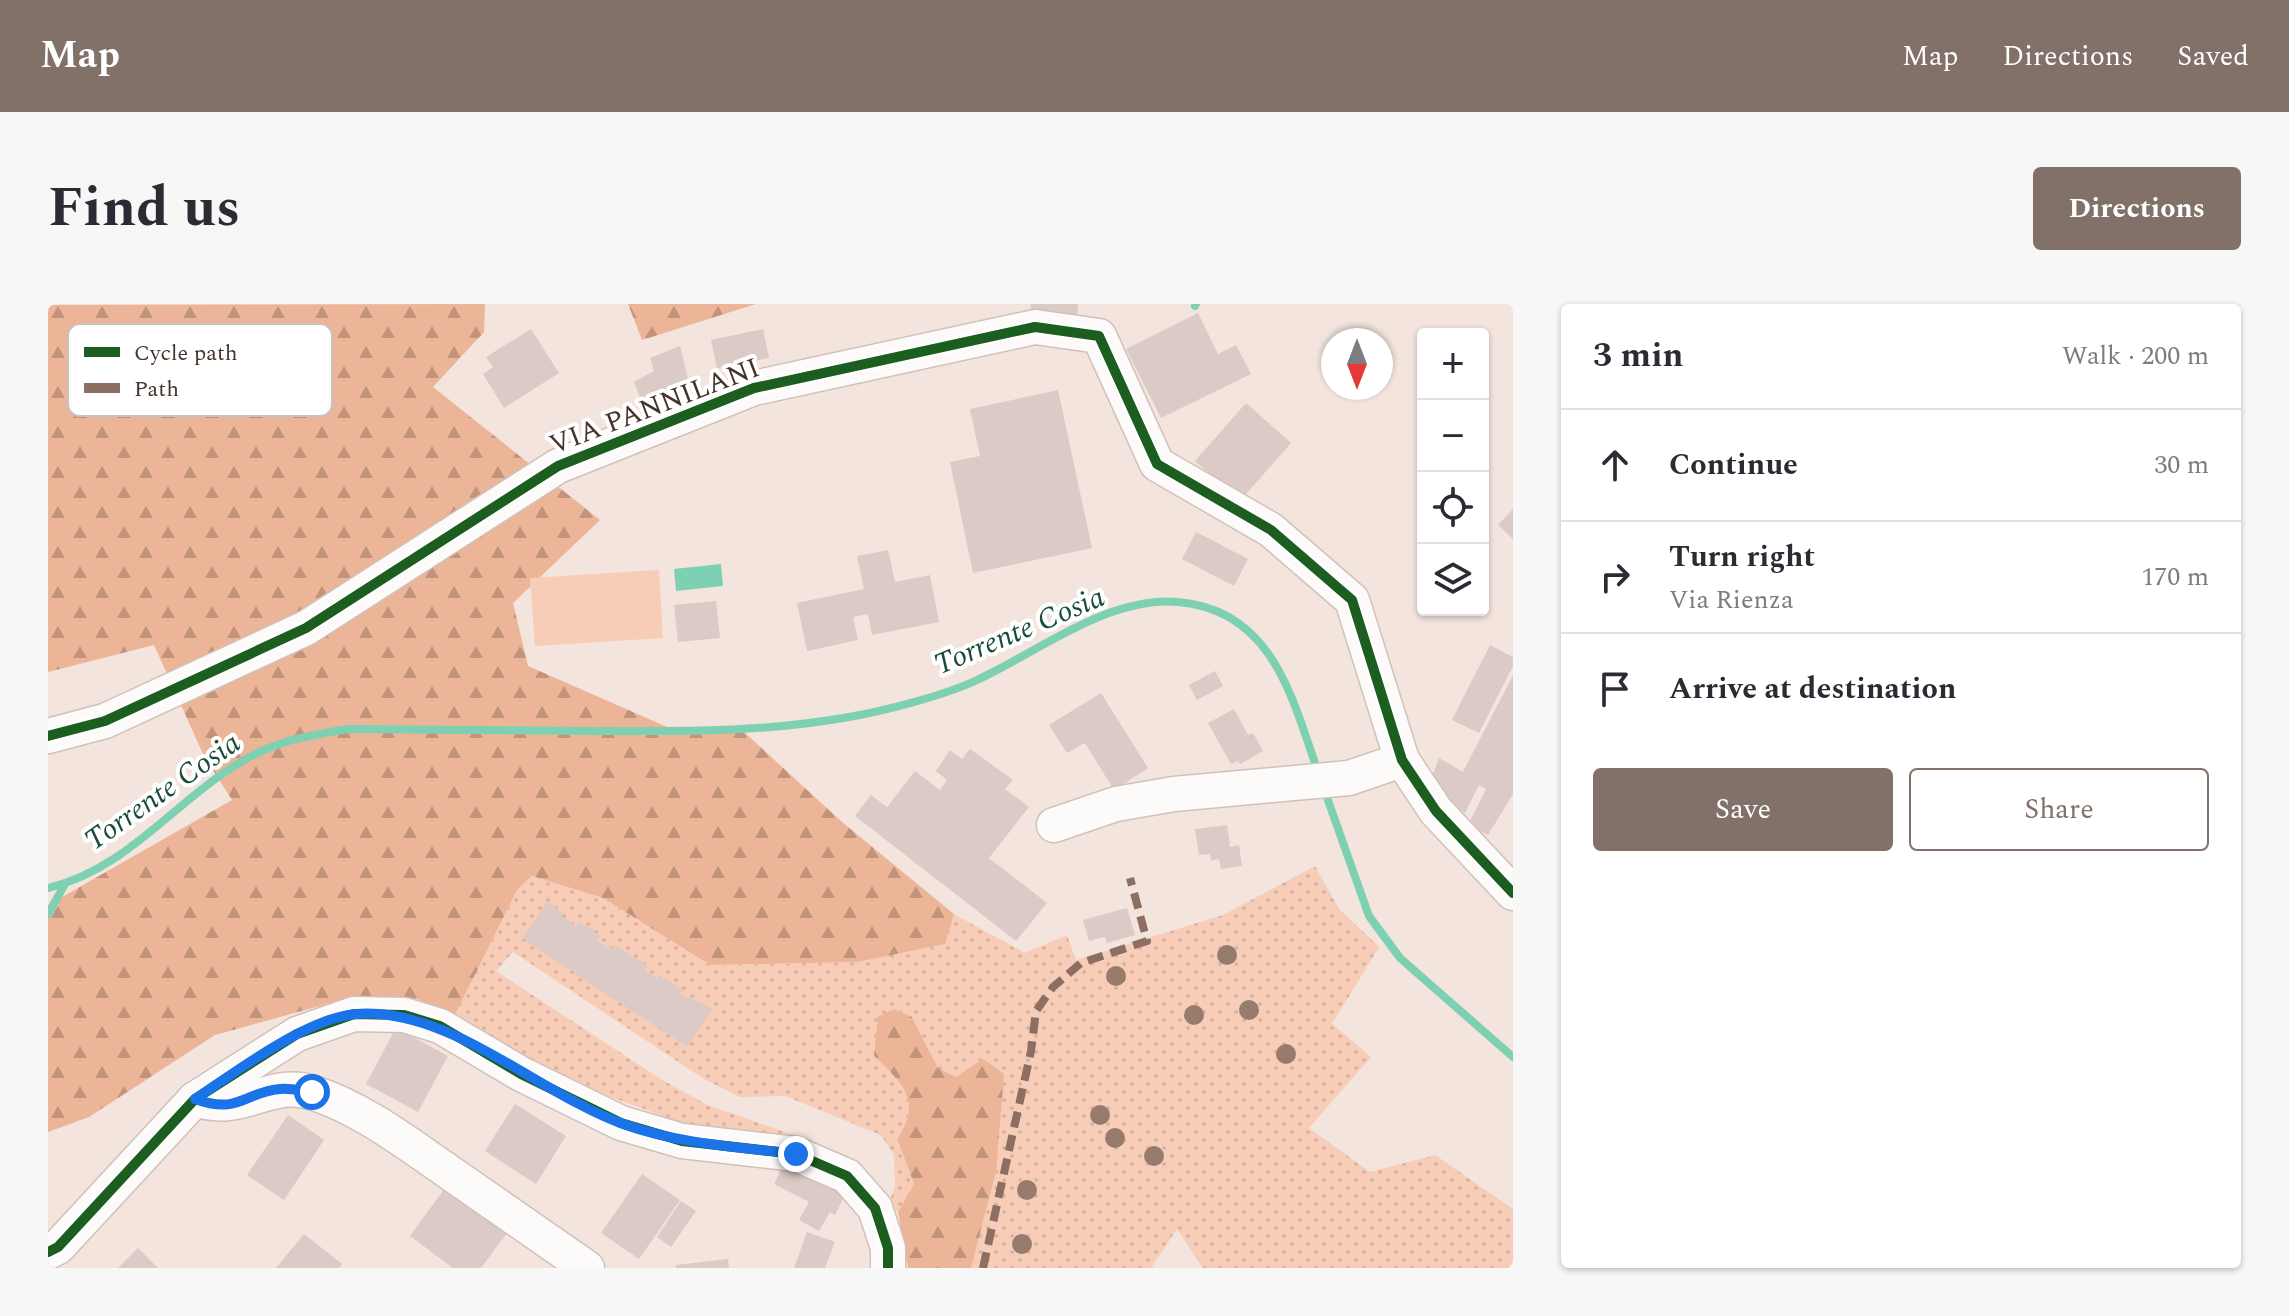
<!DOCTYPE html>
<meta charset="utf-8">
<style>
:root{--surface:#fff;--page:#f7f7f7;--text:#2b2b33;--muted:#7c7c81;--line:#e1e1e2;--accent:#827169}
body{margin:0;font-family:Spectral,serif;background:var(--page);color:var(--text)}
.controls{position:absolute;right:24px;top:24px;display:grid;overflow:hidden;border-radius:8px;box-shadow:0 2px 6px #0004}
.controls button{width:72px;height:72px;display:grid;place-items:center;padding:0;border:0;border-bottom:2px solid var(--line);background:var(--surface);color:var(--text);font:40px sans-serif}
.compass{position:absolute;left:1273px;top:24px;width:72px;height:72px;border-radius:50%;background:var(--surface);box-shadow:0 2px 6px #0004;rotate:180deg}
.stop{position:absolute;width:24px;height:24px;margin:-18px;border:6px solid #1a73e8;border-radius:50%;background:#fff}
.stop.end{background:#1a73e8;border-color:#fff;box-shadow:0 2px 8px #0008}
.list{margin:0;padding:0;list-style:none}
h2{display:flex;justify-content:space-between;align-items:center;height:104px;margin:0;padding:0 32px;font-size:34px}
h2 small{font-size:26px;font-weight:400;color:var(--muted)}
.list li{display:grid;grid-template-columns:52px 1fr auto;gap:24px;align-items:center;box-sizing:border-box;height:112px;padding:0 32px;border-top:2px solid var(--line)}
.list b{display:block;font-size:30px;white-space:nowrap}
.list p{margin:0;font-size:26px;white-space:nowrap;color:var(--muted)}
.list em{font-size:26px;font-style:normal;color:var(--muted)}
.actions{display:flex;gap:16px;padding:24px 32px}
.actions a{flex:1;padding:18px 0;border:2px solid var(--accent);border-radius:8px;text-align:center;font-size:28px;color:var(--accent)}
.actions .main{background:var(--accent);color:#fff}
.icon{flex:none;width:44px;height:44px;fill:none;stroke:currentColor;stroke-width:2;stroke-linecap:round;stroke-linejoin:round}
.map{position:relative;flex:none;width:1465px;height:964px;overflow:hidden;border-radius:8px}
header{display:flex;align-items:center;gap:48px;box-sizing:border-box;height:112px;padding:0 40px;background:var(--accent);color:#fff}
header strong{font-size:38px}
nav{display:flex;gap:44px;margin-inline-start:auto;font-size:28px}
.intro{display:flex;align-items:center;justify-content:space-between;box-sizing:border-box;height:192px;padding:0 48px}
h1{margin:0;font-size:56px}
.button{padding:20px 36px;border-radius:8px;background:var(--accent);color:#fff;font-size:28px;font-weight:700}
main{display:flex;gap:48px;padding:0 48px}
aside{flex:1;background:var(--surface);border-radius:8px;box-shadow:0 2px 6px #0004}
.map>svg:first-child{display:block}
.grass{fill:url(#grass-dots)}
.forest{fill:url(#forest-firs)}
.pitch{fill:#f7cdb8}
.water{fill:#7ed0b2}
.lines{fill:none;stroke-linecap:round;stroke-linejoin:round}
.stream{stroke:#7ed0b2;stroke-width:8}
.building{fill:#dbcac6}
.minor-casing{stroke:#d1c1ba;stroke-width:37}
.minor{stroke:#fdfbfa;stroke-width:34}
.quiet{stroke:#8d6e63;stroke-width:8;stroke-dasharray:16 8;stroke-linecap:butt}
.cycleway-casing{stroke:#fff;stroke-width:15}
.cycleway{stroke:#1b5e20;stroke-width:10}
.tree{fill:#977c6e}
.route{stroke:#1a73e8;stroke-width:10}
.labels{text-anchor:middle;stroke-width:8;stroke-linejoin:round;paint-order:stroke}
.street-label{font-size:28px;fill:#45332a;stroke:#fff}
.water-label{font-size:30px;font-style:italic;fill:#194d3b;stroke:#fff}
.key{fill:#fff;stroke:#c7c2bf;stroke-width:2}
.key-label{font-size:22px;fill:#45332a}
</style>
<header>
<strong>Map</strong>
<nav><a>Map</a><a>Directions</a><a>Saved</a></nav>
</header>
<div class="intro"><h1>Find us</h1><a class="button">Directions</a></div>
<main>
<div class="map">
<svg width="1465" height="964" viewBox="0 0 1465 964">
<defs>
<pattern id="grass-dots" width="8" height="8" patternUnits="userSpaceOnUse" patternTransform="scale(2)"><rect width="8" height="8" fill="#f7cdb8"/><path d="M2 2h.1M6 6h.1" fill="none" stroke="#d5b09e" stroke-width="1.8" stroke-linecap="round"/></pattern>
<pattern id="forest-firs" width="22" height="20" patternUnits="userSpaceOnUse" patternTransform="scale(2)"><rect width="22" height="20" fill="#edb598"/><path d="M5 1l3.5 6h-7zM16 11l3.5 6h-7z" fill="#c2947c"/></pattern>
</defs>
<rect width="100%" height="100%" fill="#f3e4dd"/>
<path class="grass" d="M1267 562 1291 605 1331 643 1284 720 1323 753 1261 824 1322 868 1387 851 1465 905V964H1155L1129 925 1103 964H923L948 868 908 773 890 764 864 713 826 752C855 780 875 797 849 836L866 880 850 908 840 901 847 883 846 851 833 831 737 792 692 793 656 775 465 648 448 667 614 776 660 801 762 837 637 820 516 776 407 711 469 586 484 572 555 594 662 661 810 658 896 640 906 610 977 649 1019 631 1028 656 1175 611Z"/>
<g class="forest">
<polygon points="437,0 436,28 385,83 552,216 465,299 480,362 633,429 696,428 794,518 906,610 897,640 810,658 662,661 555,594 484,572 469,586 407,711 369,695 297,695 167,731 41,813 0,828 0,601 184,496 155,450 106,341 0,368 0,1"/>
<polygon points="580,0 708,0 594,36"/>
<path d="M846 705 864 713 890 764 908 773 935 755 956 770 948 868 923 964H860L850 908 866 880 849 835C875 797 855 780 826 752L830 713Z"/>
</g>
<polygon class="pitch" points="611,266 615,334 487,342 482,274"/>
<polygon class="water" points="673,260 675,282 628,287 626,265"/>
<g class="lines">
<g class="stream">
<polyline points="1147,2 1148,0"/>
<polyline points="1276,485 1321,612 1352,654 1465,753"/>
<path d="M0 584C87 564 137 481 216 446 242 434 272 430 299 425 380 426 461 426 542 427 631 427 712 429 801 413 836 407 898 391 929 376 990 348 1060 292 1130 298 1225 306 1244 394 1270 468"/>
<polyline points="0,610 17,580"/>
</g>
</g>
<g class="building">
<polygon points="983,0 1030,0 1029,17 982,12"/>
<polygon points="1150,9 1170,50 1188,41 1203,70 1113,114 1078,45"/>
<polygon points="483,25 511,69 456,104 435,70 445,63 438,53"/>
<polygon points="715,25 721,54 669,64 663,36"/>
<polygon points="632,42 641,79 597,106 586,78 606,67 602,54"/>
<polygon points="1010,86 1044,244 925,269 902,158 932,152 922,105"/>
<polygon points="1198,99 1243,139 1192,197 1147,157"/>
<polygon points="1465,205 1465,235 1450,221"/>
<polygon points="1148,228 1200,255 1186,282 1134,255"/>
<polygon points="840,246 847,278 882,271 891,318 824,331 820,310 805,313 810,336 759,347 749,299 816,285 809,252"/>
<polygon points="668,297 672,334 630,338 626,301"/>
<polygon points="1442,341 1465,353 1465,362 1431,429 1404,416"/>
<polygon points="1167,367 1175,382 1149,396 1141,381"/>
<polygon points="1465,371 1465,490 1440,531 1420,521 1438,485 1431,481 1417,509 1380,484 1391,454 1415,468"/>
<polygon points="1053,389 1100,464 1066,486 1037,439 1019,449 1001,421"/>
<polygon points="1186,405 1200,431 1205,429 1215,447 1192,460 1190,457 1183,460 1160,419"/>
<polygon points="922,445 965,476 957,485 981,503 941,554 999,599 968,637 807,512 823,491 839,503 867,467 892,486 899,476 888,467 902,446 914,455"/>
<polygon points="1179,521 1182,543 1191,541 1194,562 1173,565 1171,555 1163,557 1162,550 1151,551 1147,525"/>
<polygon points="499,598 517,610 514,613 528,622 531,618 552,631 548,636 562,645 566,641 600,662 597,667 609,675 611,671 635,686 631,690 665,704 639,743 475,635"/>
<polygon points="1079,604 1087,631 1059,639 1057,633 1041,637 1035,616"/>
<polygon points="348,724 400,752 370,808 318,780"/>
<polygon points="467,800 518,832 488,880 437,847"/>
<polygon points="240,811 276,836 236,896 199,871"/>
<polygon points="738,856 799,887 787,911 782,908 771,927 751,916 761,898 726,880"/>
<polygon points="594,870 632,896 591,955 553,929"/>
<polygon points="397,884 459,929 433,964 405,964 362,932"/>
<polygon points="633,897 648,907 623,943 609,933"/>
<polygon points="759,928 787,938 777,964 746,964"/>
<polygon points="256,930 294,960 291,964 228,964"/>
<polygon points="90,944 110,964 70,964"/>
<polygon points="680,955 681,964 628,964 628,961"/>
</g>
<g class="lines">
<g class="minor-casing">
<g id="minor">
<polyline points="0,432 57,417 258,324 510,162 706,84 987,23 1051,32 1109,160 1223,226 1304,296 1354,456 1388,507 1465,589"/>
<polyline points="1006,521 1068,500 1126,490 1301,474 1354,456"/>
<path d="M147 795C195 812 222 774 266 789 314 805 356 837 398 866 445 899 492 931 539 964"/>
<polyline points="0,948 10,943 147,795 249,730 306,710 356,711 392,722 473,770 573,819 634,837 748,850 799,872 827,904 840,944 840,964"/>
</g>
</g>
<use href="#minor" class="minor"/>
<polyline class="quiet" points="935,964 983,747 988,707 1005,683 1033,659 1099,637 1082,574"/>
<g class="cycleway-casing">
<g id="cycleway">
<polyline points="0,432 57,417 258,324 510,162 706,84 987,23 1051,32 1109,160 1223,226 1304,296 1354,456 1388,507 1465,589"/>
<polyline points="0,948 10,943 147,795 249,730 306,710 356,711 392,722 473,770 573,819 634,837 748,850 799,872 827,904 840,944 840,964"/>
</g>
</g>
<use href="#cycleway" class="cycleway"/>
</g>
<g class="tree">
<circle cx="1179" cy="651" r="10"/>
<circle cx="1068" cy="672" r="10"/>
<circle cx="1201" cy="706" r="10"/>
<circle cx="1146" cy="711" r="10"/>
<circle cx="1238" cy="750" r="10"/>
<circle cx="1052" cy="811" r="10"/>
<circle cx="1067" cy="834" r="10"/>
<circle cx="1106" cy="852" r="10"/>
<circle cx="979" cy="886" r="10"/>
<circle cx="974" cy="940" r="10"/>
</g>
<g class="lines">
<path class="route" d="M264 788C254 787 242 784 232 785 196 788 192 811 147 795 189 767 259 714 308 710 401 703 488 788 575 820 631 840 689 843 748 850"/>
</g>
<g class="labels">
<g class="street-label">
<text transform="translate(606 101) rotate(-21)" y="10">VIA PANNILANI</text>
</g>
<g class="water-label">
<text transform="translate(971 326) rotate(-23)" y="10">Torrente Cosia</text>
<text transform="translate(114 487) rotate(-35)" y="10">Torrente Cosia</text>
</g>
</g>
<rect x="20" y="20" width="264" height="92" rx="12" class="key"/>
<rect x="36" y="43" width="36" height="10" fill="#1b5e20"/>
<rect x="36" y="79" width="36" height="10" fill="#8d6e63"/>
<g class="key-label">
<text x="86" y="56">Cycle path</text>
<text x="86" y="92">Path</text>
</g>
</svg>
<div class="controls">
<button>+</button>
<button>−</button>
<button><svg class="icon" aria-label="locate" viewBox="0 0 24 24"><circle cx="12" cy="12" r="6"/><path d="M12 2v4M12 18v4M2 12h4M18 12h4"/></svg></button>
<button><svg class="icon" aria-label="layers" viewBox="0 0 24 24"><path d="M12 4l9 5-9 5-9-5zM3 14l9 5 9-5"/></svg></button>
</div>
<svg class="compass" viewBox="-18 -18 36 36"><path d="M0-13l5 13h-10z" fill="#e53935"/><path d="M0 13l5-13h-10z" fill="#7c7c81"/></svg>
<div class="stop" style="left:264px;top:788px"></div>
<div class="stop end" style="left:748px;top:850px"></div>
</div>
<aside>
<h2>3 min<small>Walk · 200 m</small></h2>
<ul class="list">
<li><svg class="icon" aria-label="ahead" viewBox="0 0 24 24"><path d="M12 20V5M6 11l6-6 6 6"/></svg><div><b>Continue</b></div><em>30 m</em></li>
<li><svg class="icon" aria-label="right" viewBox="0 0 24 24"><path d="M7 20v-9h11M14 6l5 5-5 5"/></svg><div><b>Turn right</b><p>Via Rienza</p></div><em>170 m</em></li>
<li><svg class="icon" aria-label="arrive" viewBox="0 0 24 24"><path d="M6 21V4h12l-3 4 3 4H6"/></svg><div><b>Arrive at destination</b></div></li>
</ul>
<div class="actions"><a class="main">Save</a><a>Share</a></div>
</aside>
</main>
